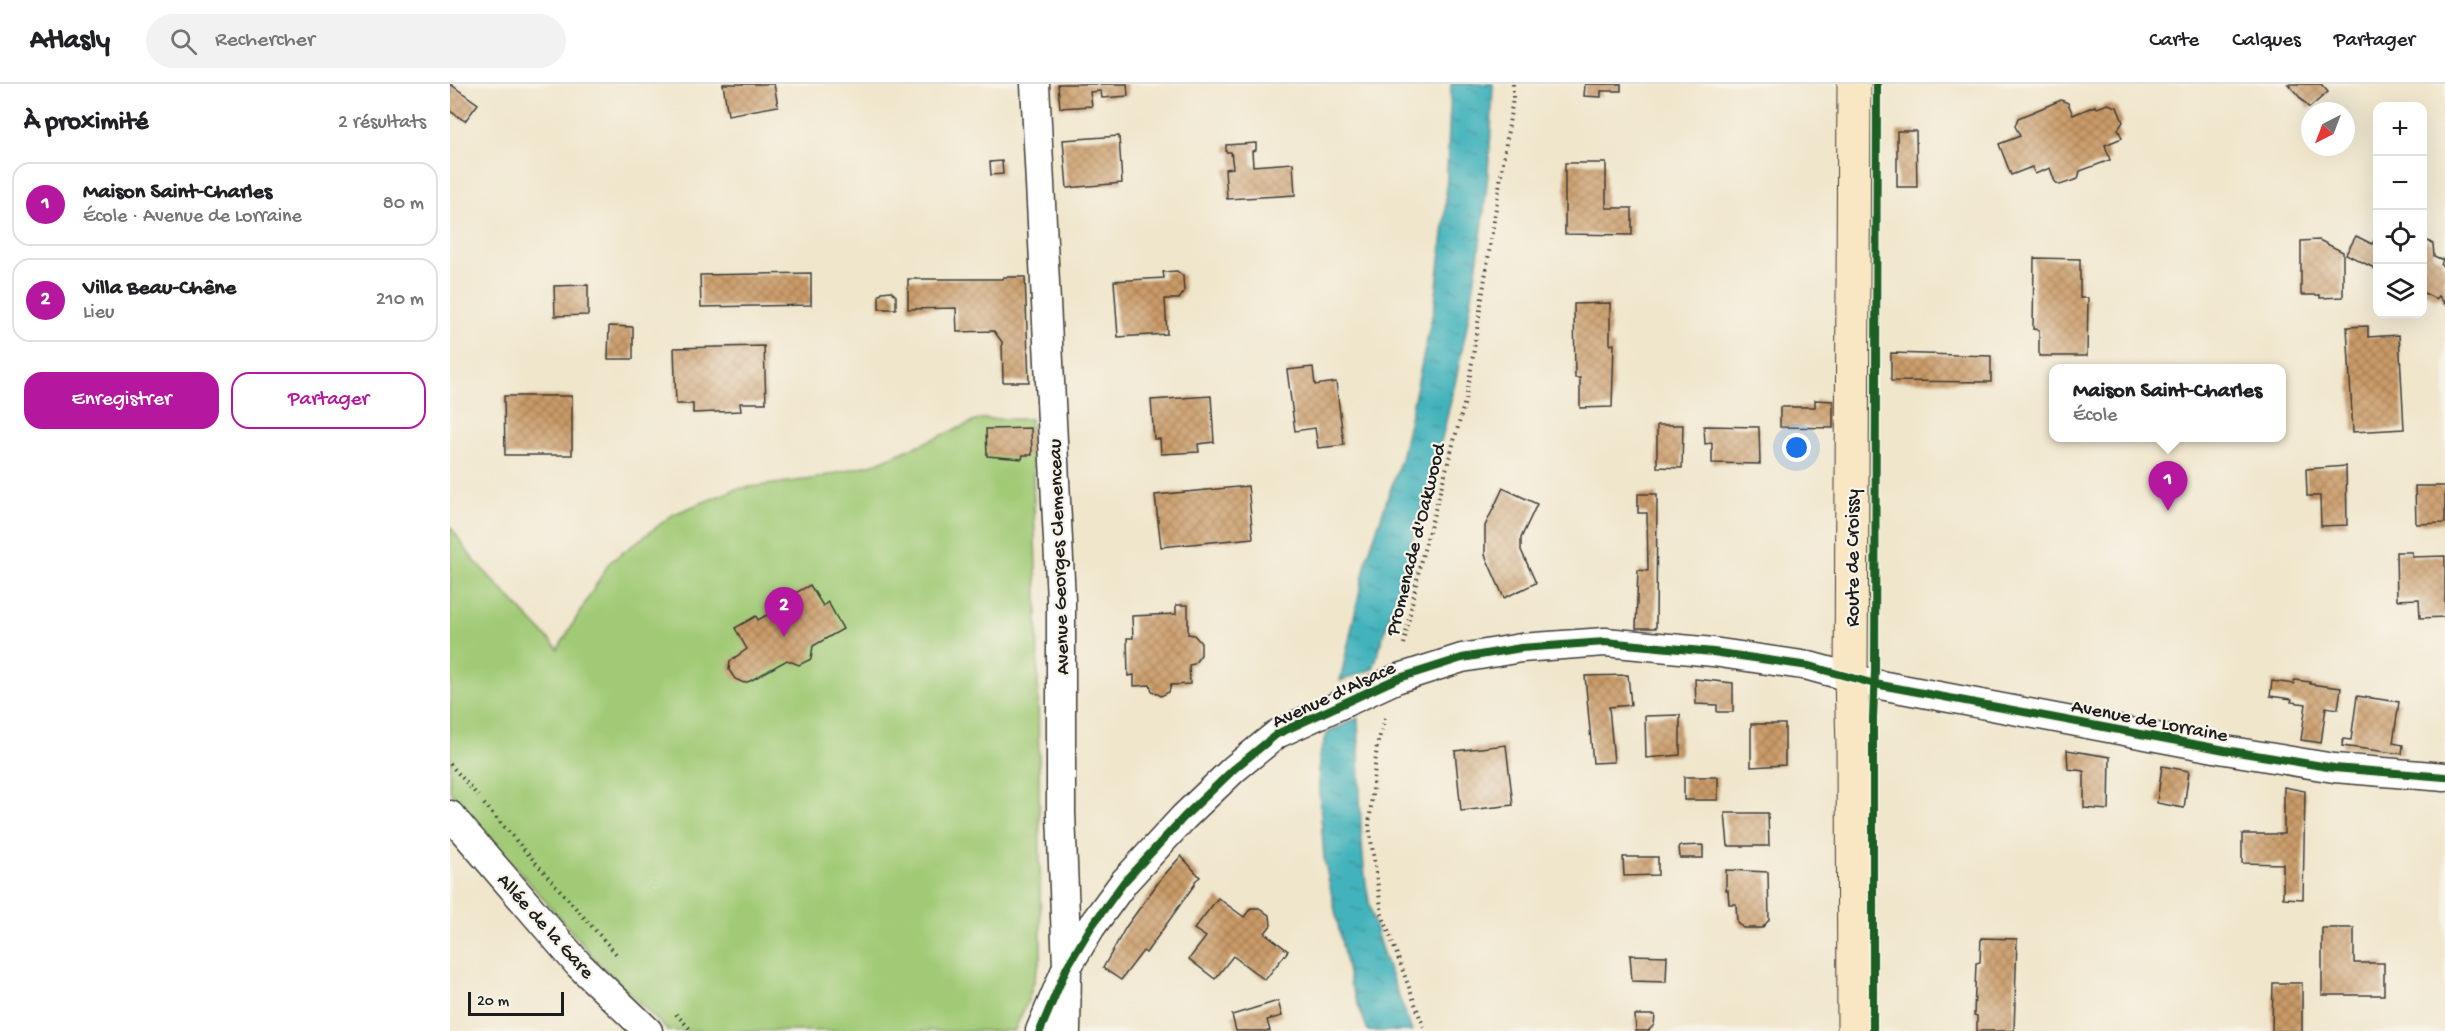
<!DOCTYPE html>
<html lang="fr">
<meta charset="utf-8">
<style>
:root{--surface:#fff;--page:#f2f2f2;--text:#202124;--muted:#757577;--line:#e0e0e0;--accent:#b5179e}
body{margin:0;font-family:"Gochi Hand",sans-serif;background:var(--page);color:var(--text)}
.controls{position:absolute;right:18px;top:18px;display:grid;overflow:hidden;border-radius:12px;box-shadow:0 6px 24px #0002}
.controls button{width:54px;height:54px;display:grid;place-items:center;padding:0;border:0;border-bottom:2px solid var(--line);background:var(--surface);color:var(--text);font:30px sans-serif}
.compass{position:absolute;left:1851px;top:18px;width:54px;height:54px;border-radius:50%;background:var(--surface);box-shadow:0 6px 24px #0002;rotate:222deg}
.scale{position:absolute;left:18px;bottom:15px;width:96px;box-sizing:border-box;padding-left:6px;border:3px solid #1c1c1c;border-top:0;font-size:16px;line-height:21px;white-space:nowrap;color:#1c1c1c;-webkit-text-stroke:4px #f7f3e8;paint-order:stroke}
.you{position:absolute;left:1347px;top:364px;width:21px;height:21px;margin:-15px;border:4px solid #fff;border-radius:50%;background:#1a73e8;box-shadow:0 0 0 9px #1a73e833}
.badge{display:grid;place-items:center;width:39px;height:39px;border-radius:50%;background:var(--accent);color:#fff;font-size:20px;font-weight:700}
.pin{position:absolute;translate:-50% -50px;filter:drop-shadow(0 2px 3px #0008)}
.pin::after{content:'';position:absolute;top:32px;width:21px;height:18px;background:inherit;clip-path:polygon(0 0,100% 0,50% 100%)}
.popup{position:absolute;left:1599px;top:280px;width:237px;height:78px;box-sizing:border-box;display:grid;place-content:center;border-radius:12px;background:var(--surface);filter:drop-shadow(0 2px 4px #0005);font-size:20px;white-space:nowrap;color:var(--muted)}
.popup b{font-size:22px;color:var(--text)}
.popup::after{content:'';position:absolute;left:50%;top:100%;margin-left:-12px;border:12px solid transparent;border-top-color:var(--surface)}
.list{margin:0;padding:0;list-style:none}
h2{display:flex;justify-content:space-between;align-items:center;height:78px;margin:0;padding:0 24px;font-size:26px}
h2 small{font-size:20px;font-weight:400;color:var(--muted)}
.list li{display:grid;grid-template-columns:39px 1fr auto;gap:18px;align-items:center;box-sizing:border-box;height:84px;margin:0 12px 12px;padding:0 12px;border:2px solid var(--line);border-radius:18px}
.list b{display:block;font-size:22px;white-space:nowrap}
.list p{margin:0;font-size:20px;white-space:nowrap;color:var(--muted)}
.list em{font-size:20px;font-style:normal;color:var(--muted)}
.actions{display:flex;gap:12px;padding:18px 24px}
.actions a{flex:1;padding:14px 0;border:2px solid var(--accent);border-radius:18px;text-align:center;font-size:21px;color:var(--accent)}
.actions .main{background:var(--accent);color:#fff}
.icon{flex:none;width:33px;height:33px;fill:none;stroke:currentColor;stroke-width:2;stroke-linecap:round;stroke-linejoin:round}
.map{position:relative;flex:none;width:1995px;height:947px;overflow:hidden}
header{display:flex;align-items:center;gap:36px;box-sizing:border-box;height:84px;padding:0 30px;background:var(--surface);border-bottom:2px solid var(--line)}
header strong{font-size:28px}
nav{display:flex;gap:33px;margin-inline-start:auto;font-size:21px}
.search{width:420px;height:54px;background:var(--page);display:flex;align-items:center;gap:15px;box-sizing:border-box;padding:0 21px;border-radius:33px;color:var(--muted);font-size:22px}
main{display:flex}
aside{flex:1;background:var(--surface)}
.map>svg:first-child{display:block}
.green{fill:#a1ca76;stroke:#5e7349;stroke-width:1.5}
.water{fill:url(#water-ripples);stroke:#30686c;stroke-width:1.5}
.building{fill:url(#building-cross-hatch)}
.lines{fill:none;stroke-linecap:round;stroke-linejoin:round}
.minor-casing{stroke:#3c3a36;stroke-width:31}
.secondary-casing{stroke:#3c3a36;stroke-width:35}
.path{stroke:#3c3a36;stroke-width:4;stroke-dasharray:1.5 4.5;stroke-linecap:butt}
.minor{stroke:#fff;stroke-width:28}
.secondary{stroke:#f9e7c3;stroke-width:33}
.cycleway-casing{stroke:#f7f3e8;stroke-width:11}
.cycleway{stroke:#1b5e20;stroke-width:8}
.labels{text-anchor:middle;stroke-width:4.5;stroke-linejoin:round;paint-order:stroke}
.street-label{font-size:20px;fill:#1c1c1c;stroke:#f7f3e8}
</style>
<header>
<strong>Atlasly</strong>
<div class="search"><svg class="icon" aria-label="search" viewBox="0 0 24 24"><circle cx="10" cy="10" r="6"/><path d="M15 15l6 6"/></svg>Rechercher</div>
<nav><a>Carte</a><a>Calques</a><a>Partager</a></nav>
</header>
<main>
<aside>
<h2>À proximité<small>2 résultats</small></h2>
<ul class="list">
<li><span class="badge">1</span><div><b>Maison Saint-Charles</b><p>École · Avenue de Lorraine</p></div><em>80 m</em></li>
<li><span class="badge">2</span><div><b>Villa Beau-Chêne</b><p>Lieu</p></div><em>210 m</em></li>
</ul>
<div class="actions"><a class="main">Enregistrer</a><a>Partager</a></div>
</aside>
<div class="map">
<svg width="1995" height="947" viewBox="0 0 1995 947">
<defs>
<pattern id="water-ripples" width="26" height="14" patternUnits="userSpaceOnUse" patternTransform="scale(1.5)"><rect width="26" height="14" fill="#43b3bc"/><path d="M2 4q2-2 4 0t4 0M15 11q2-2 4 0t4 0" fill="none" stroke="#379198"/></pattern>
<pattern id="building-cross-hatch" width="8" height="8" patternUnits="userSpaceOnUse" patternTransform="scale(1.5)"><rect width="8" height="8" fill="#cb9b68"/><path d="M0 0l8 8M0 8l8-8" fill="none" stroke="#a47e55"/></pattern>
</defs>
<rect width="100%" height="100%" fill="#f7f3e8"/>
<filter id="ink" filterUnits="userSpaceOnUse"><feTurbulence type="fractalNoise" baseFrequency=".0167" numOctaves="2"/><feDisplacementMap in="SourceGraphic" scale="12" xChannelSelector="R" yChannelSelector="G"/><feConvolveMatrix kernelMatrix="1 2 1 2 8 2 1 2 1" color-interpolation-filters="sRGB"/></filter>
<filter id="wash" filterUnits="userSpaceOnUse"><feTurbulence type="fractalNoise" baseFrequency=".008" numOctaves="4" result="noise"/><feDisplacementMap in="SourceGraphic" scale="24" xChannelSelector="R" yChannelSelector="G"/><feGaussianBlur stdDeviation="1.35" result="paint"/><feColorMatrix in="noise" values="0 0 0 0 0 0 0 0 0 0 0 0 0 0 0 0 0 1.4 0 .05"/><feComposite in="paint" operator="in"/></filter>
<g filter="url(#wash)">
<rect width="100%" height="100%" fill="#f0e6cc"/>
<polygon class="green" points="530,335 581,335 587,515 591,873 579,914 564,947 218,947 146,876 0,707 0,442 22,474 108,565 159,479 224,430 286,405 362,395 427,379"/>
<g class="water">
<path d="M1001 0H1043C1040 118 1022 236 993 350 973 429 947 507 923 585L890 597 917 474 951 375 985 219 995 133Z"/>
<path d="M908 634C911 694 908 754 918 812 926 859 946 903 962 947H918L900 899 874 774 869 705V672L878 648Z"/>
</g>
<g id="blocks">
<g class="building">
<polygon points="0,0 28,20 15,37 0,27"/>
<polygon points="273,0 324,0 328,22 278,31"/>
<polygon points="608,0 677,0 678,12 652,14 651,7 640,8 642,22 610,24"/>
<polygon points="1135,0 1171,0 1171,7 1151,7 1151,13 1134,12"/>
<polygon points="1838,0 1871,0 1878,8 1859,24"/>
<polygon points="1611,16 1618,19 1623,31 1645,22 1647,24 1658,20 1667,23 1673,38 1668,45 1672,54 1655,61 1660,76 1630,87 1628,95 1610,101 1605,98 1600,84 1585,90 1582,83 1561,91 1549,60 1570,52 1565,42 1568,34"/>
<polygon points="1447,47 1466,47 1467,103 1447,103"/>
<polygon points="669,52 672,99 617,104 613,56"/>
<polygon points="806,59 806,66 802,67 803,82 843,79 845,111 777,115 775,85 783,84 781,68 776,68 776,61"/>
<polygon points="552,77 553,90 541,91 540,78"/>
<polygon points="1115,79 1156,79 1156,124 1182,124 1182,151 1115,150"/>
<polygon points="1906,152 1922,160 1926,153 1928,154 1928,186 1896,170"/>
<polygon points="1972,154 1983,160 1984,172 1993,176 1991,181 1995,182 1995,220 1989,212 1986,215 1972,208"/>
<polygon points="1869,156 1893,168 1893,213 1870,214 1870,211 1851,211 1851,157"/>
<polygon points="1584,174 1630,175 1630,214 1638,214 1637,272 1589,272 1589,246 1583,245"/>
<polygon points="727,187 733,192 734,208 729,215 715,215 717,250 668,253 664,197 714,194 713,188"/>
<polygon points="361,189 361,221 251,223 250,191"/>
<polygon points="554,193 575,193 579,298 553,298 552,258 544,247 507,248 506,224 458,225 458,195 553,195"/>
<polygon points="138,201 138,231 105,232 104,202"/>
<polygon points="441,207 446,212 446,225 429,225 429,212 432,208"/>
<polygon points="1160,219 1160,261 1164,260 1162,323 1130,324 1130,294 1125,294 1124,220"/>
<polygon points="159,242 183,243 183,275 158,275"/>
<polygon points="1918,242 1918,253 1949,251 1954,345 1903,348 1897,243"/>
<polygon points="314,262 316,319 290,319 291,327 243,329 243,320 226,320 224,264"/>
<polygon points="1441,269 1541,272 1541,298 1441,297"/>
<polygon points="863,283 865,301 886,298 894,361 868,364 865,344 845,347 837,286"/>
<polygon points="54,312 122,312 122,371 55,371"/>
<polygon points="761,312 764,358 748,360 749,368 711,370 710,355 704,355 701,316"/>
<polygon points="1365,316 1383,317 1383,344 1330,343 1330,323 1365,323"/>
<polygon points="1207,341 1233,341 1232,384 1207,383"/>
<polygon points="1254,342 1309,343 1310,380 1262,379 1262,359 1255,360"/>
<polygon points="581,344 582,371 573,371 572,375 537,372 536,345"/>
<polygon points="1896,382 1897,441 1871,442 1870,412 1857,412 1856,385"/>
<polygon points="798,402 803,454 711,463 705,411"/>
<polygon points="1965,402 1995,402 1995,439 1966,440"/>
<polygon points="1053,404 1087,420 1071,454 1071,466 1086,499 1054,514 1035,471 1035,442"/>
<polygon points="1188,410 1207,410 1206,544 1186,544 1188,486 1198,487 1197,429 1188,429"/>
<polygon points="1946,468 1962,468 1962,473 1995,472 1995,533 1970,534 1969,515 1947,516"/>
<polygon points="360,501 373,522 378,518 393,545 363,562 361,575 349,581 337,576 300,597 294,599 285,595 279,586 280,577 297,565 285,544 306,532 308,536 341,517 340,512"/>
<polygon points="726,521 738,521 738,550 744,551 751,559 751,571 744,580 739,581 740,600 721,601 719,608 711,612 702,607 700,601 684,602 684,591 678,592 677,554 683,554 682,532 726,530"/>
<polygon points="1178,591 1181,621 1159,623 1164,678 1143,679 1135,592"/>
<polygon points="1245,595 1283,599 1283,628 1267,628 1267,621 1246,620"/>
<polygon points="1844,596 1860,598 1860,600 1891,604 1888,625 1876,623 1871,659 1851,656 1856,620 1841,618 1842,615 1820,612 1822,597 1844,600"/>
<polygon points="1907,612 1949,618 1943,659 1953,661 1952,670 1892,662 1893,655 1901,656"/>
<polygon points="1230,631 1230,671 1196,674 1195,632"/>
<polygon points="1301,640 1335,640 1335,681 1301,683"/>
<polygon points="1056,661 1063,721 1011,727 1005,667"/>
<polygon points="1617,666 1660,673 1659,726 1634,724 1634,687 1618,685"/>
<polygon points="1712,682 1739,687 1734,724 1707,719"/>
<rect x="1234" y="693" width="34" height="23"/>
<polygon points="1834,703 1855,707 1853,815 1833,814 1833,780 1792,779 1792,750 1834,750"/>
<polygon points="1275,729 1318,729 1319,762 1278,762"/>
<polygon points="1253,761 1253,774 1230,774 1229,762"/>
<polygon points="731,772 750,793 745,797 745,800 696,869 693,867 671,896 653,884 676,843 710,796"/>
<polygon points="1173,773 1208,773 1208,791 1174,792"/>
<polygon points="1276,786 1318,788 1319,836 1312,844 1293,844 1287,838 1286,820 1279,820 1278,806 1276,806"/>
<polygon points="768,814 794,833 801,824 809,824 820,832 821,841 815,849 838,867 815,896 783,872 765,895 739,875 756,853 744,845"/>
<polygon points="1872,844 1904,844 1904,879 1934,879 1934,911 1872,911"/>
<polygon points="1531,854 1567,855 1564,947 1527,947 1527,932 1524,931 1526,879 1530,878"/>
<polygon points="1180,871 1217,872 1216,898 1182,897"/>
<polygon points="1823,899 1852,899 1852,947 1822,947"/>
<polygon points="828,917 832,932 817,936 820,947 786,947 782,931"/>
<polygon points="1185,931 1205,931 1204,941 1198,947 1186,947"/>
</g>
</g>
</g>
<g filter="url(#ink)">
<use href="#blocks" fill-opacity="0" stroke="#3c3a36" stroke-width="1.5"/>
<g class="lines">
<g class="minor-casing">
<g id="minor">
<polyline points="585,0 611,516 611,729 617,883 616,947"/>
<polyline points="0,731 129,881 198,947"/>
<polyline points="590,947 617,883 641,843 674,798 734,733 784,685 827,650 946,595 1012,574 1071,564 1155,558 1263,568 1359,582 1425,600 1775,666 1884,684 1995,693"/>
</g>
</g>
<g class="secondary-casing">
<polyline id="secondary" points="1404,947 1403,662 1401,595 1404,0"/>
</g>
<g class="path">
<polyline points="954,560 970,480 1017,310 1063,14 1063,0"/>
<polyline points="935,634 927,661 919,742 932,830 975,947"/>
<polyline points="0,680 28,712"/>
<polyline points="34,720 168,872"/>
<polyline points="226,930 242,947"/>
</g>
<use href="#minor" class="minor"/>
<use href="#secondary" class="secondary"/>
<g class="cycleway-casing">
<g id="cycleway">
<polyline points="590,947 617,883 641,843 674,798 734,733 784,685 827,650 946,595 1012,574 1071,564 1155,558 1263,568 1359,582 1425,600 1775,666 1884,684 1995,693"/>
<polyline points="1423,947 1423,634 1425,587 1427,0"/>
</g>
</g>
<use href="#cycleway" class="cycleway"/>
</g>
</g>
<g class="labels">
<g class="street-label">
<text transform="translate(964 455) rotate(-76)" y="7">Promenade d'Oakwood</text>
<text transform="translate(607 473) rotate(-92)" y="7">Avenue Georges Clemenceau</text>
<text transform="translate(1401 474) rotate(-90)" y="7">Route de Croissy</text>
<text transform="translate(883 609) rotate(-25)" y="7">Avenue d'Alsace</text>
<text transform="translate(1700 635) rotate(11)" y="7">Avenue de Lorraine</text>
<text transform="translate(97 841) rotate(48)" y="7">Allée de la Gare</text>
</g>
</g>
</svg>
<div class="controls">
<button>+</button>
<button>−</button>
<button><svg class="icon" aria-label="locate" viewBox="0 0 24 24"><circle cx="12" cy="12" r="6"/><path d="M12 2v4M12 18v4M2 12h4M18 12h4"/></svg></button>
<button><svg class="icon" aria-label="layers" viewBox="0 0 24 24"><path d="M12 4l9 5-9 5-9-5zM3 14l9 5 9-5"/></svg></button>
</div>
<svg class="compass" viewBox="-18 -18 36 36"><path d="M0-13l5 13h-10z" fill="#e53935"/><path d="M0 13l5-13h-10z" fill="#757577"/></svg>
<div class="scale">20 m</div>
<div class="you"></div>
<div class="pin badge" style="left:1718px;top:427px">1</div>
<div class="popup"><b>Maison Saint-Charles</b>École</div>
<div class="pin badge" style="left:334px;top:553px">2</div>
</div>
</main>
